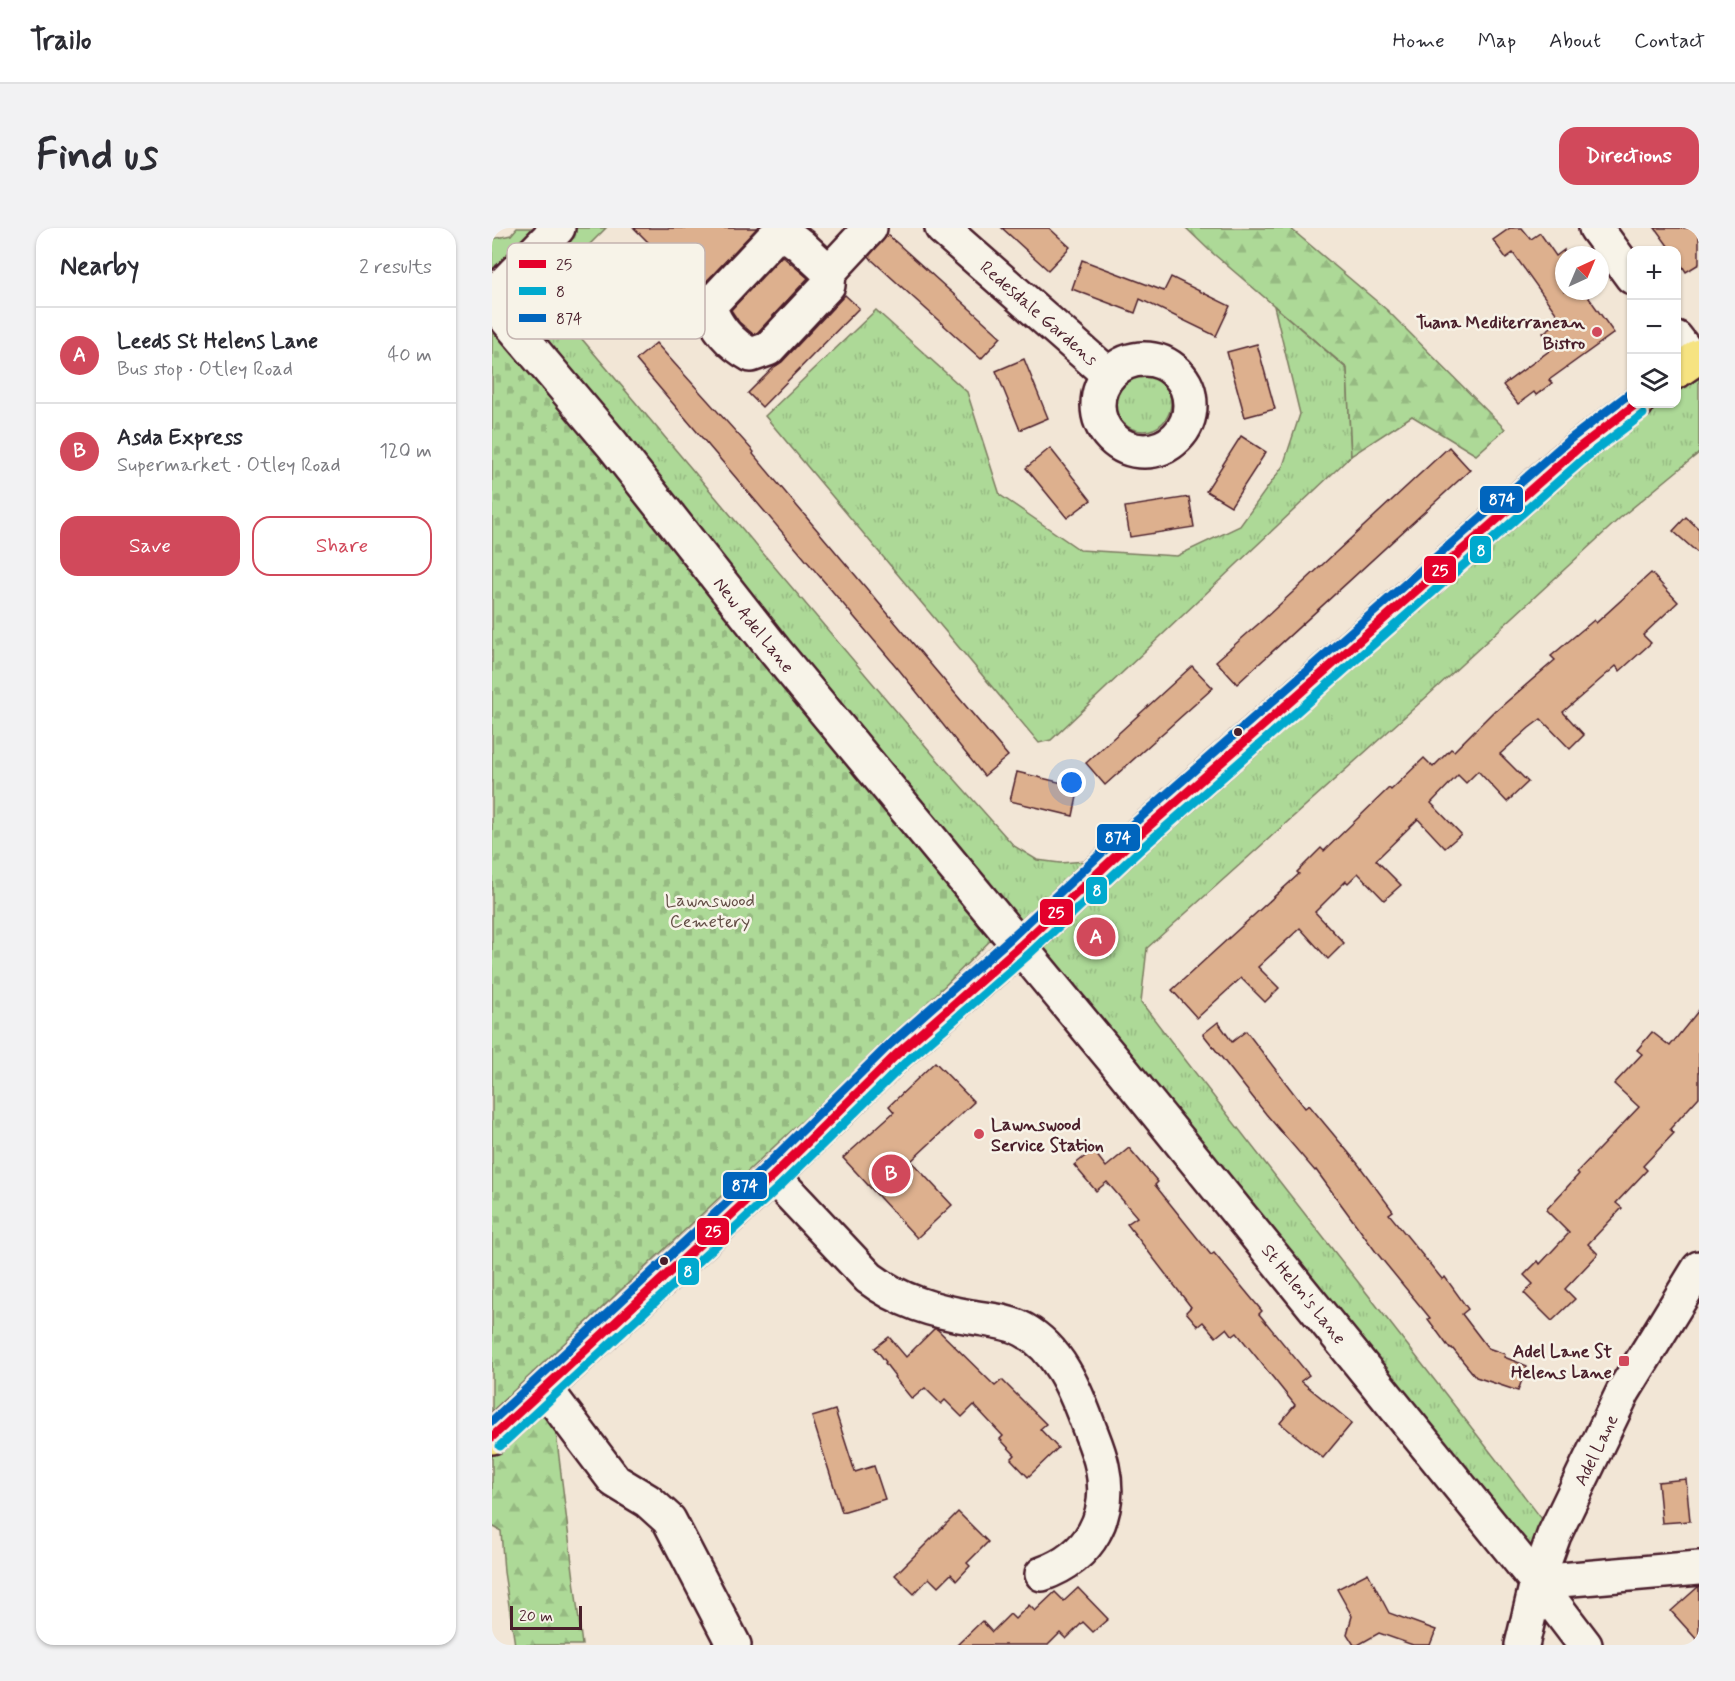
<!DOCTYPE html>
<meta charset="utf-8">
<style>
:root{--surface:#fff;--page:#f2f2f3;--text:#2b2b33;--muted:#7c7c81;--line:#e1e1e2;--accent:#d1495b}
body{margin:0;font-family:Mynerve,sans-serif;background:var(--page);color:var(--text)}
.controls{position:absolute;right:18px;top:18px;display:grid;overflow:hidden;border-radius:12px;box-shadow:0 2px 4px #0004}
.controls button{width:54px;height:54px;display:grid;place-items:center;padding:0;border:0;border-bottom:2px solid var(--line);background:var(--surface);color:var(--text);font:30px sans-serif}
.compass{position:absolute;left:1063px;top:18px;width:54px;height:54px;border-radius:50%;background:var(--surface);box-shadow:0 2px 4px #0004;rotate:44deg}
.scale{position:absolute;left:18px;bottom:15px;width:72px;box-sizing:border-box;padding-left:6px;border:3px solid #4a1f2b;border-top:0;font-size:16px;line-height:21px;white-space:nowrap;color:#4a1f2b;-webkit-text-stroke:4px #f7f3e8;paint-order:stroke}
.you{position:absolute;left:580px;top:555px;width:21px;height:21px;margin:-15px;border:4px solid #fff;border-radius:50%;background:#1a73e8;box-shadow:0 0 0 9px #1a73e833}
.badge{display:grid;place-items:center;width:39px;height:39px;border-radius:50%;background:var(--accent);color:#fff;font-size:20px;font-weight:700}
.pin{position:absolute;translate:-50% -50%;border:3px solid #fff;box-shadow:0 2px 6px #0006}
.list{margin:0;padding:0;list-style:none}
h2{display:flex;justify-content:space-between;align-items:center;height:78px;margin:0;padding:0 24px;font-size:26px}
h2 small{font-size:20px;font-weight:400;color:var(--muted)}
.list li{display:grid;grid-template-columns:39px 1fr auto;gap:18px;align-items:center;box-sizing:border-box;height:96px;padding:0 24px;border-top:2px solid var(--line)}
.list b{display:block;font-size:22px;white-space:nowrap}
.list p{margin:0;font-size:20px;white-space:nowrap;color:var(--muted)}
.list em{font-size:20px;font-style:normal;color:var(--muted)}
.actions{display:flex;gap:12px;padding:18px 24px}
.actions a{flex:1;padding:14px 0;border:2px solid var(--accent);border-radius:18px;text-align:center;font-size:21px;color:var(--accent)}
.actions .main{background:var(--accent);color:#fff}
.icon{flex:none;width:33px;height:33px;fill:none;stroke:currentColor;stroke-width:2;stroke-linecap:round;stroke-linejoin:round}
.map{position:relative;flex:none;width:1207px;height:1417px;overflow:hidden;border-radius:18px}
header{display:flex;align-items:center;gap:36px;box-sizing:border-box;height:84px;padding:0 30px;background:var(--surface);border-bottom:2px solid var(--line)}
header strong{font-size:28px}
nav{display:flex;gap:33px;margin-inline-start:auto;font-size:21px}
.intro{display:flex;align-items:center;justify-content:space-between;box-sizing:border-box;height:144px;padding:0 36px}
h1{margin:0;font-size:42px}
.button{padding:15px 27px;border-radius:18px;background:var(--accent);color:#fff;font-size:21px;font-weight:700}
main{display:flex;gap:36px;padding:0 36px}
aside{flex:1;background:var(--surface);border-radius:18px;box-shadow:0 2px 4px #0004}
.map>svg:first-child{display:block}
.grass{fill:url(#grass-tufts);stroke:#7c7c61;stroke-width:1.5}
.forest{fill:url(#forest-firs);stroke:#7c7c61;stroke-width:1.5}
.cemetery{fill:url(#cemetery-stones);stroke:#7c7c61;stroke-width:1.5}
.building{fill:#ddb08e;stroke:#4a1f2b;stroke-width:1.5}
.lines{fill:none;stroke-linecap:round;stroke-linejoin:round}
.minor-casing{stroke:#4a1f2b;stroke-width:38}
.highway-casing{stroke:#4a1f2b;stroke-width:38}
.minor{stroke:#f7f3e8;stroke-width:33}
.highway{stroke:#f6e381;stroke-width:33}
.bus-1-casing{stroke:#f7f3e8;stroke-width:14}
.bus-2-casing{stroke:#f7f3e8;stroke-width:14}
.bus-3-casing{stroke:#f7f3e8;stroke-width:14}
.bus-1{stroke:#e4002b;stroke-width:9}
.bus-2{stroke:#00a9ce;stroke-width:9}
.bus-3{stroke:#0065bd;stroke-width:9}
.poi-dot{fill:#d1495b;stroke:#f7f3e8;stroke-width:2}
.bus-dot{fill:#4a1f2b;stroke:#f7f3e8;stroke-width:2}
.labels{text-anchor:middle;stroke-width:5;stroke-linejoin:round;paint-order:stroke}
.street-label{font-size:18px;fill:#4a1f2b;stroke:#f7f3e8}
.poi-label{font-size:18px;font-weight:bold;fill:#4a1f2b;stroke:#f7f3e8;text-anchor:end}
.park-label{font-size:18px;fill:#634e46;stroke:#f7f3e8}
.key{fill:#f7f3e8;stroke:#c3b3af;stroke-width:1.5}
.key-label{font-size:16px;fill:#4a1f2b}
.line-badge{stroke:#f7f3e8;stroke-width:2}
.badge-label{font-size:16px;text-anchor:middle;font-weight:bold;fill:#fff}
</style>
<header>
<strong>Trailo</strong>
<nav><a>Home</a><a>Map</a><a>About</a><a>Contact</a></nav>
</header>
<div class="intro"><h1>Find us</h1><a class="button">Directions</a></div>
<main>
<aside>
<h2>Nearby<small>2 results</small></h2>
<ul class="list">
<li><span class="badge">A</span><div><b>Leeds St Helens Lane</b><p>Bus stop · Otley Road</p></div><em>40 m</em></li>
<li><span class="badge">B</span><div><b>Asda Express</b><p>Supermarket · Otley Road</p></div><em>120 m</em></li>
</ul>
<div class="actions"><a class="main">Save</a><a>Share</a></div>
</aside>
<div class="map">
<svg width="1207" height="1417" viewBox="0 0 1207 1417">
<defs>
<pattern id="grass-tufts" width="24" height="20" patternUnits="userSpaceOnUse" patternTransform="scale(1.5)"><rect width="24" height="20" fill="#add997"/><path d="M3 7l-1-3M5 7V3M7 7l1-3M15 17l-1-3M17 17v-4M19 17l1-3" fill="none" stroke="#96ba82"/></pattern>
<pattern id="forest-firs" width="22" height="20" patternUnits="userSpaceOnUse" patternTransform="scale(1.5)"><rect width="22" height="20" fill="#add997"/><path d="M5 1l3.5 6h-7zM16 11l3.5 6h-7z" fill="#96ba82"/></pattern>
<pattern id="cemetery-stones" width="16" height="16" patternUnits="userSpaceOnUse" patternTransform="scale(1.5)"><rect width="16" height="16" fill="#add997"/><path d="M2 7V4a2 2 0 0 1 4 0v3zM10 15v-3a2 2 0 0 1 4 0v3z" fill="#96ba82"/></pattern>
</defs>
<rect width="100%" height="100%" fill="#f2e6d6"/>
<filter id="ink" filterUnits="userSpaceOnUse"><feTurbulence type="fractalNoise" baseFrequency=".0167" numOctaves="2"/><feDisplacementMap in="SourceGraphic" scale="12" xChannelSelector="R" yChannelSelector="G"/><feConvolveMatrix kernelMatrix="1 2 1 2 8 2 1 2 1" color-interpolation-filters="sRGB"/></filter>
<g filter="url(#ink)">
<g class="grass">
<path d="M25 0H114L64 50 61 65 68 85 443 529 522 618 545 632 568 635 621 631 1144 176H1184L1185 144 1207 128V225L1128 290 930 473 655 720 649 774C785 953 926 1128 1062 1307L1045 1354 0 74V11L19 7Z"/>
<polygon points="782,78 855,141 859,228 559,512 547,515 273,188 384,82 475,164 508,267 588,322 685,328 748,298 791,238 808,186"/>
<circle cx="651" cy="175" r="28"/>
</g>
<g class="forest">
<polygon points="694,0 798,0 895,82 1013,201 984,227 920,188 859,228 855,140 717,22"/>
<polygon points="60,1172 90,1417 23,1417 12,1344 9,1303 0,1298 0,1227"/>
</g>
<polygon class="cemetery" points="0,74 512,699 387,823 274,926 0,1183"/>
<g class="building">
<polygon points="142,0 265,0 188,81 145,36 180,38"/>
<polygon points="510,0 557,0 578,19 556,42"/>
<polygon points="1018,0 1030,0 1039,11 1048,5 1064,28 1072,22 1072,63 1092,63 1122,105 1057,152 1060,155 1044,167 1042,164 1026,176 1011,157 1061,120 1051,105 1069,92 1021,25 1014,30 1001,12"/>
<polygon points="1163,0 1207,0 1207,36 1194,44 1185,30 1185,22 1179,22"/>
<polygon points="395,6 509,109 489,131 380,32 377,28"/>
<polygon points="290,28 316,50 265,105 261,106 247,94 239,82"/>
<polygon points="590,32 672,63 679,49 738,78 724,108 648,71 643,85 580,61"/>
<polygon points="353,67 367,80 270,179 256,165 282,139 290,134"/>
<polygon points="164,115 262,224 261,226 516,528 492,548 408,443 144,132"/>
<polygon points="765,116 783,181 753,189 735,124"/>
<polygon points="532,131 556,190 528,202 504,143"/>
<polygon points="749,208 774,224 739,278 714,263"/>
<polygon points="957,219 978,242 745,456 724,433 772,391"/>
<polygon points="558,220 599,272 575,290 534,240"/>
<polygon points="697,269 702,299 638,309 633,279"/>
<polygon points="1194,289 1207,301 1207,326 1181,303"/>
<polygon points="1159,345 1186,374 1151,407 1159,415 1128,443 1124,438 1071,484 1092,507 1078,521 1049,491 1037,500 1008,526 1036,554 1015,574 986,543 974,555 966,547 939,575 969,606 953,620 926,591 884,632 909,657 892,672 866,645 856,655 854,653 823,684 852,715 836,731 808,700 766,739 787,760 773,774 749,750 705,790 680,762 807,646 805,644 829,620 832,623 897,560 899,562 932,530 941,539 959,521 962,523 1003,482 1004,483 1063,432 1059,428 1102,392 1104,395"/>
<polygon points="700,438 721,460 613,557 594,535"/>
<polygon points="525,544 587,559 581,588 518,573"/>
<polygon points="1207,782 1207,869 1178,901 1182,905 1151,938 1155,942 1124,975 1130,980 1096,1016 1106,1026 1073,1061 1083,1071 1060,1093 1032,1065 1041,1056 1032,1047 1046,1033 1048,1036 1077,1005 1054,982 1087,946 1085,944 1147,879 1122,856 1150,826 1145,822 1160,804 1178,818"/>
<polygon points="726,794 740,814 754,803 813,880 817,877 866,936 901,983 897,986 950,1051 953,1049 976,1081 970,1086 996,1120 1013,1126 1012,1129 1035,1138 1026,1163 984,1149 960,1120 958,1121 936,1091 938,1090 884,1024 824,942 823,943 774,886 711,806"/>
<polygon points="443,834 482,874 419,933 460,977 425,1010 351,930 402,884 397,878"/>
<polygon points="637,920 666,954 663,957 719,1027 722,1025 770,1083 767,1086 817,1147 809,1153 860,1195 831,1230 788,1195 803,1177 745,1105 741,1108 735,1100 724,1109 711,1094 706,1098 694,1084 699,1079 635,996 645,989 615,954 604,963 582,937 601,922 614,939"/>
<polygon points="442,1101 445,1101 503,1158 510,1152 554,1196 548,1201 566,1220 536,1249 519,1231 523,1227 508,1211 511,1208 482,1177 470,1189 453,1172 449,1176 433,1160 420,1171 402,1149 403,1148 393,1135 394,1134 383,1120 397,1109 414,1129"/>
<polygon points="343,1182 363,1244 382,1238 393,1271 350,1284 320,1189"/>
<polygon points="1194,1251 1198,1293 1170,1295 1166,1254"/>
<polygon points="466,1284 496,1314 475,1335 478,1338 465,1352 459,1346 446,1359 437,1350 422,1366 403,1347"/>
<polygon points="876,1345 897,1385 944,1402 938,1417 921,1417 887,1405 866,1417 862,1417 855,1406 860,1388 845,1361"/>
<polygon points="1206,1359 1207,1359 1207,1414 1179,1383"/>
<polygon points="586,1360 616,1391 601,1404 591,1394 574,1411 568,1405 556,1417 465,1417 490,1393 500,1404 518,1386 523,1391 537,1377 543,1383 563,1364 572,1373"/>
</g>
<g class="lines">
<g class="minor-casing">
<g id="minor">
<polyline points="450,0 617,147"/>
<polyline points="1104,0 1140,49"/>
<path d="M337 44 308 17 295 7 280 11 217 78C224 99 239 116 259 127L276 121 336 57 337 44 378 0"/>
<polyline points="0,68 66,0"/>
<polyline points="0,74 120,216 283,423 630,842 1045,1354 1093,1417"/>
<polyline points="1184,110 1201,132"/>
<circle cx="652" cy="177" r="46"/>
<path d="M281 948 377 1050C407 1073 442 1083 479 1089 496 1092 516 1093 532 1102 566 1121 582 1159 595 1194 600 1208 607 1223 610 1238 621 1288 598 1329 550 1346"/>
<polyline points="53,1160 123,1253 156,1273 177,1292 242,1417"/>
<polyline points="1045,1354 1207,1340"/>
<polyline points="1030,1417 1045,1354 1062,1307 1131,1164 1207,1040"/>
</g>
</g>
<g class="highway-casing">
<g id="highway">
<polyline points="1184,144 1207,128"/>
<polyline points="0,1209 281,948 404,827 528,718 641,612 1085,221 1144,176"/>
</g>
</g>
<use href="#minor" class="minor"/>
<use href="#highway" class="highway"/>
<g class="bus-1-casing">
<polyline id="bus-1" points="0,1209 281,948 404,827 528,718 641,612 1085,221 1144,176"/>
</g>
<g class="bus-2-casing">
<polyline id="bus-2" points="8,1218 289,957 412,836 536,727 649,621 1093,230 1151,186"/>
</g>
<g class="bus-3-casing">
<polyline id="bus-3" points="0,1193 273,939 396,818 520,709 633,603 1077,212 1137,166"/>
</g>
<use href="#bus-1" class="bus-1"/>
<use href="#bus-2" class="bus-2"/>
<use href="#bus-3" class="bus-3"/>
</g>
</g>
<g class="poi-dot">
<circle cx="1105" cy="104" r="6"/>
<circle cx="487" cy="906" r="6"/>
<rect x="1126" y="1127" width="12" height="12" rx="3"/>
</g>
<g class="bus-dot">
<circle cx="746" cy="504" r="5"/>
<circle cx="172" cy="1033" r="5"/>
</g>
<g class="labels">
<g class="street-label">
<text transform="translate(547 85) rotate(41)" y="6">Redesdale Gardens</text>
<text transform="translate(262 397) rotate(51)" y="6">New Adel Lane</text>
<text transform="translate(812 1066) rotate(51)" y="6">St Helen's Lane</text>
<text transform="translate(1104 1222) rotate(-64)" y="6">Adel Lane</text>
</g>
<g class="poi-label">
<text x="1093" y="100">Tuana Mediterranean<tspan x="1093" dy="21">Bistro</tspan></text>
<text x="499" y="902" text-anchor="start">Lawnswood<tspan x="499" dy="21">Service Station</tspan></text>
<text x="1120" y="1129">Adel Lane St<tspan x="1120" dy="21">Helens Lane</tspan></text>
</g>
<g class="park-label">
<text x="218" y="678">Lawnswood<tspan x="218" dy="21">Cemetery</tspan></text>
</g>
</g>
<rect x="15" y="15" width="198" height="96" rx="9" class="key"/>
<rect x="27" y="32" width="27" height="8" fill="#e4002b"/>
<rect x="27" y="59" width="27" height="8" fill="#00a9ce"/>
<rect x="27" y="86" width="27" height="8" fill="#0065bd"/>
<g class="key-label">
<text x="64" y="42">25</text>
<text x="64" y="69">8</text>
<text x="64" y="96">874</text>
</g>
<g class="line-badge">
<rect x="987" y="257" width="45" height="29" rx="6" fill="#0065bd"/>
<rect x="977" y="307" width="23" height="29" rx="6" fill="#00a9ce"/>
<rect x="931" y="327" width="34" height="29" rx="6" fill="#e4002b"/>
<rect x="604" y="595" width="45" height="29" rx="6" fill="#0065bd"/>
<rect x="593" y="648" width="23" height="29" rx="6" fill="#00a9ce"/>
<rect x="547" y="670" width="35" height="28" rx="6" fill="#e4002b"/>
<rect x="230" y="943" width="46" height="29" rx="6" fill="#0065bd"/>
<rect x="204" y="989" width="34" height="29" rx="6" fill="#e4002b"/>
<rect x="185" y="1029" width="23" height="29" rx="6" fill="#00a9ce"/>
</g>
<g class="badge-label">
<text x="1010" y="277">874</text>
<text x="989" y="328">8</text>
<text x="948" y="348">25</text>
<text x="626" y="615">874</text>
<text x="605" y="668">8</text>
<text x="564" y="690">25</text>
<text x="253" y="963">874</text>
<text x="221" y="1009">25</text>
<text x="196" y="1049">8</text>
</g>
</svg>
<div class="controls">
<button>+</button>
<button>−</button>
<button><svg class="icon" aria-label="layers" viewBox="0 0 24 24"><path d="M12 4l9 5-9 5-9-5zM3 14l9 5 9-5"/></svg></button>
</div>
<svg class="compass" viewBox="-18 -18 36 36"><path d="M0-13l5 13h-10z" fill="#e53935"/><path d="M0 13l5-13h-10z" fill="#7c7c81"/></svg>
<div class="scale">20 m</div>
<div class="you"></div>
<div class="pin badge" style="left:604px;top:709px">A</div>
<div class="pin badge" style="left:399px;top:946px">B</div>
</div>
</main>
